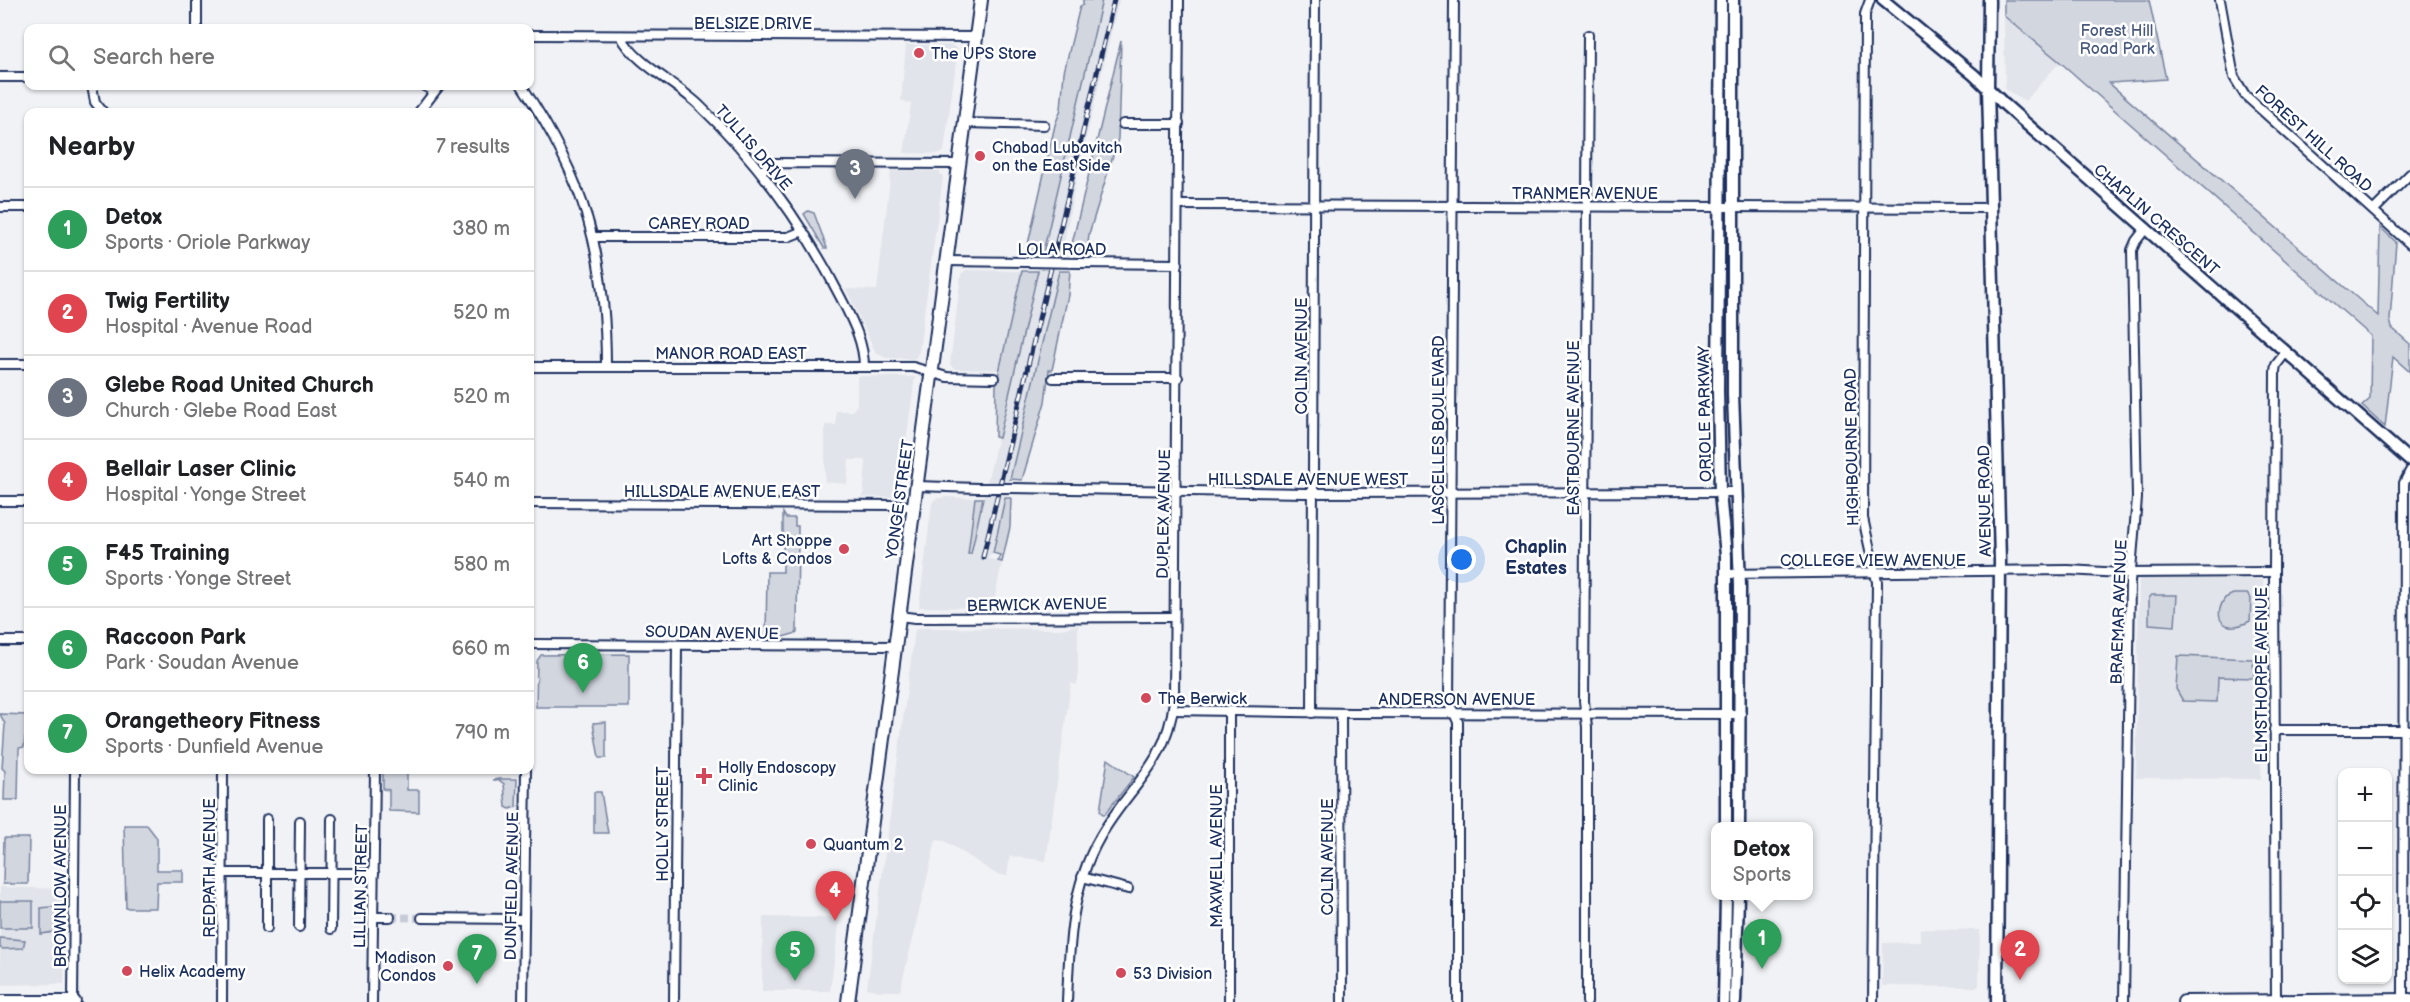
<!DOCTYPE html>
<meta charset="utf-8">
<style>
:root{--surface:#fff;--page:#f6f6f6;--text:#202124;--muted:#757577;--line:#e0e0e0;--accent:#1a73e8}
body{margin:0;font-family:"Balsamiq Sans",sans-serif;background:var(--page);color:var(--text)}
.controls{position:absolute;right:18px;bottom:18px;display:grid;overflow:hidden;border-radius:12px;box-shadow:0 2px 4px #0004}
.controls button{width:54px;height:54px;display:grid;place-items:center;padding:0;border:0;border-bottom:2px solid var(--line);background:var(--surface);color:var(--text);font:30px sans-serif}
.you{position:absolute;left:1462px;top:560px;width:21px;height:21px;margin:-15px;border:4px solid #fff;border-radius:50%;background:#1a73e8;box-shadow:0 0 0 9px #1a73e833}
.badge{display:grid;place-items:center;width:39px;height:39px;border-radius:50%;background:var(--accent);color:#fff;font-size:20px;font-weight:700}
.pin{position:absolute;translate:-50% -50px;filter:drop-shadow(0 2px 3px #0008)}
.pin::after{content:'';position:absolute;top:32px;width:21px;height:18px;background:inherit;clip-path:polygon(0 0,100% 0,50% 100%)}
.popup{position:absolute;left:1711px;top:822px;width:102px;height:78px;box-sizing:border-box;display:grid;place-content:center;border-radius:12px;background:var(--surface);filter:drop-shadow(0 2px 4px #0005);font-size:20px;white-space:nowrap;color:var(--muted)}
.popup b{font-size:22px;color:var(--text)}
.popup::after{content:'';position:absolute;left:50%;top:100%;margin-left:-12px;border:12px solid transparent;border-top-color:var(--surface)}
.list{margin:0;padding:0;list-style:none}
h2{display:flex;justify-content:space-between;align-items:center;height:78px;margin:0;padding:0 24px;font-size:26px}
h2 small{font-size:20px;font-weight:400;color:var(--muted)}
.list li{display:grid;grid-template-columns:39px 1fr auto;gap:18px;align-items:center;box-sizing:border-box;height:84px;padding:0 24px;border-top:2px solid var(--line)}
.list b{display:block;font-size:22px;white-space:nowrap}
.list p{margin:0;font-size:20px;white-space:nowrap;color:var(--muted)}
.list em{font-size:20px;font-style:normal;color:var(--muted)}
.icon{flex:none;width:33px;height:33px;fill:none;stroke:currentColor;stroke-width:2;stroke-linecap:round;stroke-linejoin:round}
.map{position:relative;flex:none;width:2410px;height:1002px;overflow:hidden}
.search{position:absolute;background:var(--surface);box-shadow:0 2px 4px #0004;left:24px;top:24px;width:510px;height:66px;display:flex;align-items:center;gap:15px;box-sizing:border-box;padding:0 21px;border-radius:12px;color:var(--muted);font-size:22px}
.panel{position:absolute;background:var(--surface);box-shadow:0 2px 4px #0004;left:24px;top:108px;width:510px;height:666px;border-radius:12px}
.map>svg:first-child{display:block}
.built{fill:#e1e4ea}
.green{fill:#d2d6df;stroke:#76829e;stroke-width:1.5}
.lines{fill:none;stroke-linecap:round;stroke-linejoin:round}
.street-tunnel{stroke:#c6cbd7;stroke-width:8;stroke-dasharray:8 4;stroke-linecap:butt}
.street-casing{stroke:#1b2f5e;stroke-width:12}
.secondary-casing{stroke:#1b2f5e;stroke-width:15}
.primary-casing{stroke:#1b2f5e;stroke-width:16}
.street{stroke:#fff;stroke-width:8}
.secondary{stroke:#fff;stroke-width:10}
.primary{stroke:#fff;stroke-width:12}
.rail-casing{stroke:#1b2f5e;stroke-width:5}
.rail{stroke:#fff;stroke-width:3;stroke-dasharray:9;stroke-linecap:butt}
.street-bridge-casing{stroke:#1b2f5e;stroke-width:12;stroke-linecap:butt}
.street-bridge{stroke:#fff;stroke-width:8}
.poi-dot{fill:#d1495b;stroke:#fff;stroke-width:2}
.labels{text-anchor:middle;stroke-width:5;stroke-linejoin:round;paint-order:stroke}
.street-label{font-size:16px;fill:#1b2f5e;stroke:#fff}
.park-label{font-size:16px;fill:#49597e;stroke:#fff}
.poi-label{font-size:16px;fill:#1b2f5e;stroke:#fff;text-anchor:start}
.neighbourhood-label{font-size:18px;font-weight:bold;fill:#1b2f5e;stroke:#fff}
</style>
<div class="map">
<svg width="2410" height="1002" viewBox="0 0 2410 1002">
<rect width="100%" height="100%" fill="#f1f2f5"/>
<filter id="ink" filterUnits="userSpaceOnUse"><feTurbulence type="fractalNoise" baseFrequency=".0167" numOctaves="2"/><feDisplacementMap in="SourceGraphic" scale="12" xChannelSelector="R" yChannelSelector="G"/><feConvolveMatrix kernelMatrix="1 2 1 2 8 2 1 2 1" color-interpolation-filters="sRGB"/></filter>
<g filter="url(#ink)">
<g class="built">
<polygon points="1102,0 1119,0 1074,189 1059,271 993,553 986,558 1002,562 993,608 919,607 932,503 935,499 945,497 975,498 968,553 972,554 980,512"/>
<polygon points="2004,16 2060,62 2025,101 2005,89"/>
<polygon points="906,45 951,45 958,49 944,151 941,154 904,153 911,104 901,100"/>
<polygon points="891,171 939,171 943,177 919,351 915,359 886,358 876,353 846,289 877,290"/>
<polygon points="966,270 1022,271 1000,370 954,369 950,365 961,274"/>
<polygon points="857,376 915,377 899,493 894,497 863,497 866,462 864,460 849,460 847,484 825,482 825,425 836,425 836,411 852,411 857,405"/>
<polygon points="2139,576 2263,580 2261,779 2136,778"/>
<polygon points="1078,625 1078,681 1076,685 1071,683 1046,861 1010,856 1007,876 996,874 945,841 936,840 900,991 880,991 867,988 915,630 923,628 1061,629"/>
<polygon points="0,887 66,889 64,984 0,985"/>
<polygon points="763,917 840,918 830,991 762,991"/>
<polygon points="1920,929 1980,930 1979,987 1885,986 1882,985 1883,943 1920,942"/>
</g>
<g class="green">
<polygon points="1083,0 1102,0 1043,253 1026,253 1055,125 1061,109 1064,72 1080,6 1083,5"/>
<polygon points="2004,0 2149,0 2166,79 2109,83 2378,316 2380,227 2396,242 2390,320 2392,328 2410,344 2410,372 2393,357 2385,427 2362,406 2370,399 2371,336 2060,62 2004,16"/>
<polygon points="1121,41 1118,139 1089,234 1087,253 1070,252"/>
<polygon points="808,211 814,213 827,248 824,248 804,214"/>
<polygon points="1022,271 1038,271 999,438 995,437 996,385"/>
<polygon points="1059,271 1070,271 1068,295 1052,370 1049,370 1045,402 1022,480 1010,479"/>
<polygon points="975,498 983,498 971,554 968,554"/>
<polygon points="1005,498 1011,498 1010,527 1002,562 998,561 1000,555 993,553"/>
<polygon points="783,513 786,518 795,518 795,526 798,526 797,633 779,638 766,638 767,572 783,572"/>
<path d="M2233 594H2248L2251 599 2250 621C2227 634 2210 621 2225 598Z"/>
<polygon points="2152,595 2177,595 2175,626 2149,624 2149,598"/>
<polygon points="629,654 629,707 536,707 537,661 541,655"/>
<polygon points="2178,656 2253,659 2254,678 2218,677 2217,702 2183,701 2176,689"/>
<polygon points="0,714 28,715 28,738 25,738 24,747 19,748 18,800 4,800 5,771 2,768 5,724"/>
<polygon points="606,722 606,758 599,758 593,723"/>
<polygon points="1108,759 1134,777 1104,815 1100,811"/>
<polygon points="383,770 407,770 407,790 419,790 419,812 389,811 389,790 383,789"/>
<polygon points="499,779 517,779 516,807 510,809 506,807 504,784 499,780 493,780"/>
<polygon points="594,792 601,792 608,833 594,833"/>
<polygon points="124,825 147,825 157,838 157,870 183,870 183,882 157,882 156,908 126,908"/>
<polygon points="4,838 29,838 28,884 3,884"/>
<rect x="0" y="901" width="33" height="27"/>
<polygon points="60,906 60,931 41,934 41,908"/>
<polygon points="0,938 25,940 23,948 3,949 0,948"/>
</g>
<g class="lines">
<polyline class="street-tunnel" points="390,917 422,918"/>
<g class="street-casing">
<g id="street">
<polyline points="197,0 197,28"/>
<polyline points="1454,0 1449,702 1458,722 1458,1002"/>
<polyline points="1870,0 1865,14 1863,518 1877,582 1873,1002"/>
<polyline points="2220,0 2234,77 2245,95 2410,244"/>
<polyline points="530,35 976,37"/>
<path d="M621 36C634 63 676 83 699 105 758 161 804 225 841 298 852 320 864 342 864 367"/>
<polyline points="0,77 28,77"/>
<polyline points="92,86 95,102 103,112"/>
<polyline points="424,86 434,91"/>
<path d="M522 86C585 179 606 254 606 367"/>
<polyline points="419,112 439,86"/>
<polyline points="965,123 1044,125"/>
<polyline points="1123,124 1179,124"/>
<polyline points="762,171 771,163 959,164"/>
<polyline points="1178,205 1992,208"/>
<polyline points="0,207 28,207"/>
<polyline points="2374,210 2410,174"/>
<polyline points="594,237 788,237 803,231"/>
<polyline points="946,261 1026,262"/>
<polyline points="1081,263 1178,264"/>
<polyline points="0,364 28,364"/>
<polyline points="530,367 913,367 947,377 994,378"/>
<polyline points="1053,378 1178,378"/>
<polyline points="917,486 978,488"/>
<polyline points="1012,488 1305,493 1735,492"/>
<polyline points="0,501 28,501"/>
<polyline points="530,503 899,505 914,507"/>
<polyline points="1725,574 2068,570 2121,573 2274,572"/>
<polyline points="899,616 915,618 1174,617"/>
<polyline points="0,641 28,641"/>
<polyline points="530,644 895,646"/>
<polyline points="1173,710 1351,713 1741,714"/>
<polyline points="1312,713 1315,0"/>
<polyline points="1341,713 1342,1002"/>
<polyline points="2274,730 2410,730"/>
<polyline points="222,873 374,873"/>
<polyline points="1082,877 1128,889"/>
<polyline points="373,917 390,917"/>
<polyline points="422,918 523,919"/>
<polyline points="299,927 300,821"/>
<polyline points="267,928 267,819"/>
<polyline points="331,929 332,819"/>
<polyline points="2403,1000 2404,483 2410,471"/>
<polyline points="2276,1001 2274,572 2275,371 2276,365 2286,352"/>
<polyline points="73,1002 75,770"/>
<polyline points="222,1002 223,770"/>
<polyline points="372,1002 375,770"/>
<polyline points="523,1002 526,770"/>
<polyline points="674,1002 677,645"/>
<path d="M1067 1002C1069 945 1071 887 1100 837 1128 787 1167 765 1174 701L1179 0"/>
<polyline points="1229,1002 1229,711"/>
<polyline points="1587,1002 1587,727 1584,701 1588,35"/>
<polyline points="2124,1002 2130,582 2137,498 2132,250 2136,241 2146,228"/>
</g>
</g>
<g class="secondary-casing">
<g id="secondary">
<polyline points="1721,0 1718,390 1720,493 1726,556 1726,826"/>
<polyline points="1733,0 1733,394 1740,586 1739,826"/>
<polyline points="1883,0 1974,75 2005,105 2410,461"/>
<polyline points="1989,0 1988,88 2000,561 1997,1002"/>
<polyline points="1724,1002 1726,896"/>
<polyline points="1735,1002 1738,896"/>
</g>
</g>
<g class="primary-casing">
<g id="primary">
<polyline points="0,1002 74,1002"/>
<polyline points="848,1002 981,0"/>
<polyline points="2184,1002 2410,1000"/>
</g>
</g>
<use href="#street" class="street"/>
<use href="#secondary" class="secondary"/>
<use href="#primary" class="primary"/>
<g class="rail-casing">
<polyline id="rail" points="983,557 1114,0"/>
</g>
<use href="#rail" class="rail"/>
<g class="street-bridge-casing">
<g id="street-bridge">
<polyline points="1026,262 1081,263"/>
<polyline points="978,488 1012,488"/>
</g>
</g>
<use href="#street-bridge" class="street-bridge"/>
</g>
</g>
<g class="poi-dot">
<circle cx="919" cy="53" r="6"/>
<circle cx="980" cy="156" r="6"/>
<circle cx="844" cy="549" r="6"/>
<circle cx="1146" cy="698" r="6"/>
<path d="M701 767h6v6h6v6h-6v6h-6v-6h-6v-6h6z"/>
<circle cx="811" cy="844" r="6"/>
<circle cx="448" cy="966" r="6"/>
<circle cx="127" cy="971" r="6"/>
<circle cx="1121" cy="973" r="6"/>
</g>
<g class="labels">
<g class="street-label">
<text x="753" y="29">BELSIZE DRIVE</text>
<text transform="translate(2314 138) rotate(42)" y="6">FOREST HILL ROAD</text>
<text transform="translate(754 147) rotate(49)" y="6">TULLIS DRIVE</text>
<text x="1585" y="199">TRANMER AVENUE</text>
<text transform="translate(2157 219) rotate(41)" y="6">CHAPLIN CRESCENT</text>
<text x="699" y="229">CAREY ROAD</text>
<text x="1062" y="255">LOLA ROAD</text>
<text x="731" y="359">MANOR ROAD EAST</text>
<text transform="translate(1301 356) rotate(-90)" y="6">COLIN AVENUE</text>
<text transform="translate(1704 414) rotate(-91)" y="6">ORIOLE PARKWAY</text>
<text transform="translate(1573 428) rotate(-90)" y="6">EASTBOURNE AVENUE</text>
<text transform="translate(1438 430) rotate(-90)" y="6">LASCELLES BOULEVARD</text>
<text transform="translate(1851 447) rotate(-91)" y="6">HIGHBOURNE ROAD</text>
<text x="1308" y="485">HILLSDALE AVENUE WEST</text>
<text x="722" y="497">HILLSDALE AVENUE EAST</text>
<text transform="translate(899 499) rotate(-82)" y="6">YONGE STREET</text>
<text transform="translate(1984 501) rotate(-91)" y="6">AVENUE ROAD</text>
<text transform="translate(1163 514) rotate(-89)" y="6">DUPLEX AVENUE</text>
<text x="1873" y="566">COLLEGE VIEW AVENUE</text>
<text transform="translate(1037 604) rotate(-1)" y="6">BERWICK AVENUE</text>
<text transform="translate(2118 612) rotate(-88)" y="6">BRAEMAR AVENUE</text>
<text transform="translate(712 632) rotate(1)" y="6">SOUDAN AVENUE</text>
<text transform="translate(2261 675) rotate(-90)" y="6">ELMSTHORPE AVENUE</text>
<text x="1457" y="705">ANDERSON AVENUE</text>
<text transform="translate(662 824) rotate(-90)" y="6">HOLLY STREET</text>
<text transform="translate(1216 856) rotate(-90)" y="6">MAXWELL AVENUE</text>
<text transform="translate(1327 857) rotate(-90)" y="6">COLIN AVENUE</text>
<text transform="translate(209 868) rotate(-90)" y="6">REDPATH AVENUE</text>
<text transform="translate(60 886) rotate(-90)" y="6">BROWNLOW AVENUE</text>
<text transform="translate(360 886) rotate(-89)" y="6">LILLIAN STREET</text>
<text transform="translate(511 886) rotate(-89)" y="6">DUNFIELD AVENUE</text>
</g>
<g class="park-label">
<text x="2117" y="36">Forest Hill<tspan x="2117" dy="18">Road Park</tspan></text>
</g>
<g class="poi-label">
<text x="931" y="59">The UPS Store</text>
<text x="992" y="153">Chabad Lubavitch<tspan x="992" dy="18">on the East Side</tspan></text>
<text x="832" y="546" text-anchor="end">Art Shoppe<tspan x="832" dy="18">Lofts &amp; Condos</tspan></text>
<text x="1158" y="704">The Berwick</text>
<text x="718" y="773">Holly Endoscopy<tspan x="718" dy="18">Clinic</tspan></text>
<text x="823" y="850">Quantum 2</text>
<text x="436" y="963" text-anchor="end">Madison<tspan x="436" dy="18">Condos</tspan></text>
<text x="139" y="977">Helix Academy</text>
<text x="1133" y="979">53 Division</text>
</g>
<g class="neighbourhood-label">
<text x="1536" y="553">Chaplin<tspan x="1536" dy="21">Estates</tspan></text>
</g>
</g>
</svg>
<div class="controls">
<button>+</button>
<button>−</button>
<button><svg class="icon" aria-label="locate" viewBox="0 0 24 24"><circle cx="12" cy="12" r="6"/><path d="M12 2v4M12 18v4M2 12h4M18 12h4"/></svg></button>
<button><svg class="icon" aria-label="layers" viewBox="0 0 24 24"><path d="M12 4l9 5-9 5-9-5zM3 14l9 5 9-5"/></svg></button>
</div>
<div class="you"></div>
<div class="pin badge" style="left:1762px;top:969px;background:#2e9e5b">1</div>
<div class="popup"><b>Detox</b>Sports</div>
<div class="pin badge" style="left:2020px;top:980px;background:#e0444e">2</div>
<div class="pin badge" style="left:855px;top:199px;background:#6b7280">3</div>
<div class="pin badge" style="left:835px;top:921px;background:#e0444e">4</div>
<div class="pin badge" style="left:795px;top:981px;background:#2e9e5b">5</div>
<div class="pin badge" style="left:583px;top:693px;background:#2e9e5b">6</div>
<div class="pin badge" style="left:477px;top:984px;background:#2e9e5b">7</div>
<div class="search"><svg class="icon" aria-label="search" viewBox="0 0 24 24"><circle cx="10" cy="10" r="6"/><path d="M15 15l6 6"/></svg>Search here</div>
<section class="panel">
<h2>Nearby<small>7 results</small></h2>
<ul class="list">
<li><span class="badge" style="background:#2e9e5b">1</span><div><b>Detox</b><p>Sports · Oriole Parkway</p></div><em>380 m</em></li>
<li><span class="badge" style="background:#e0444e">2</span><div><b>Twig Fertility</b><p>Hospital · Avenue Road</p></div><em>520 m</em></li>
<li><span class="badge" style="background:#6b7280">3</span><div><b>Glebe Road United Church</b><p>Church · Glebe Road East</p></div><em>520 m</em></li>
<li><span class="badge" style="background:#e0444e">4</span><div><b>Bellair Laser Clinic</b><p>Hospital · Yonge Street</p></div><em>540 m</em></li>
<li><span class="badge" style="background:#2e9e5b">5</span><div><b>F45 Training</b><p>Sports · Yonge Street</p></div><em>580 m</em></li>
<li><span class="badge" style="background:#2e9e5b">6</span><div><b>Raccoon Park</b><p>Park · Soudan Avenue</p></div><em>660 m</em></li>
<li><span class="badge" style="background:#2e9e5b">7</span><div><b>Orangetheory Fitness</b><p>Sports · Dunfield Avenue</p></div><em>790 m</em></li>
</ul>
</section>
</div>
